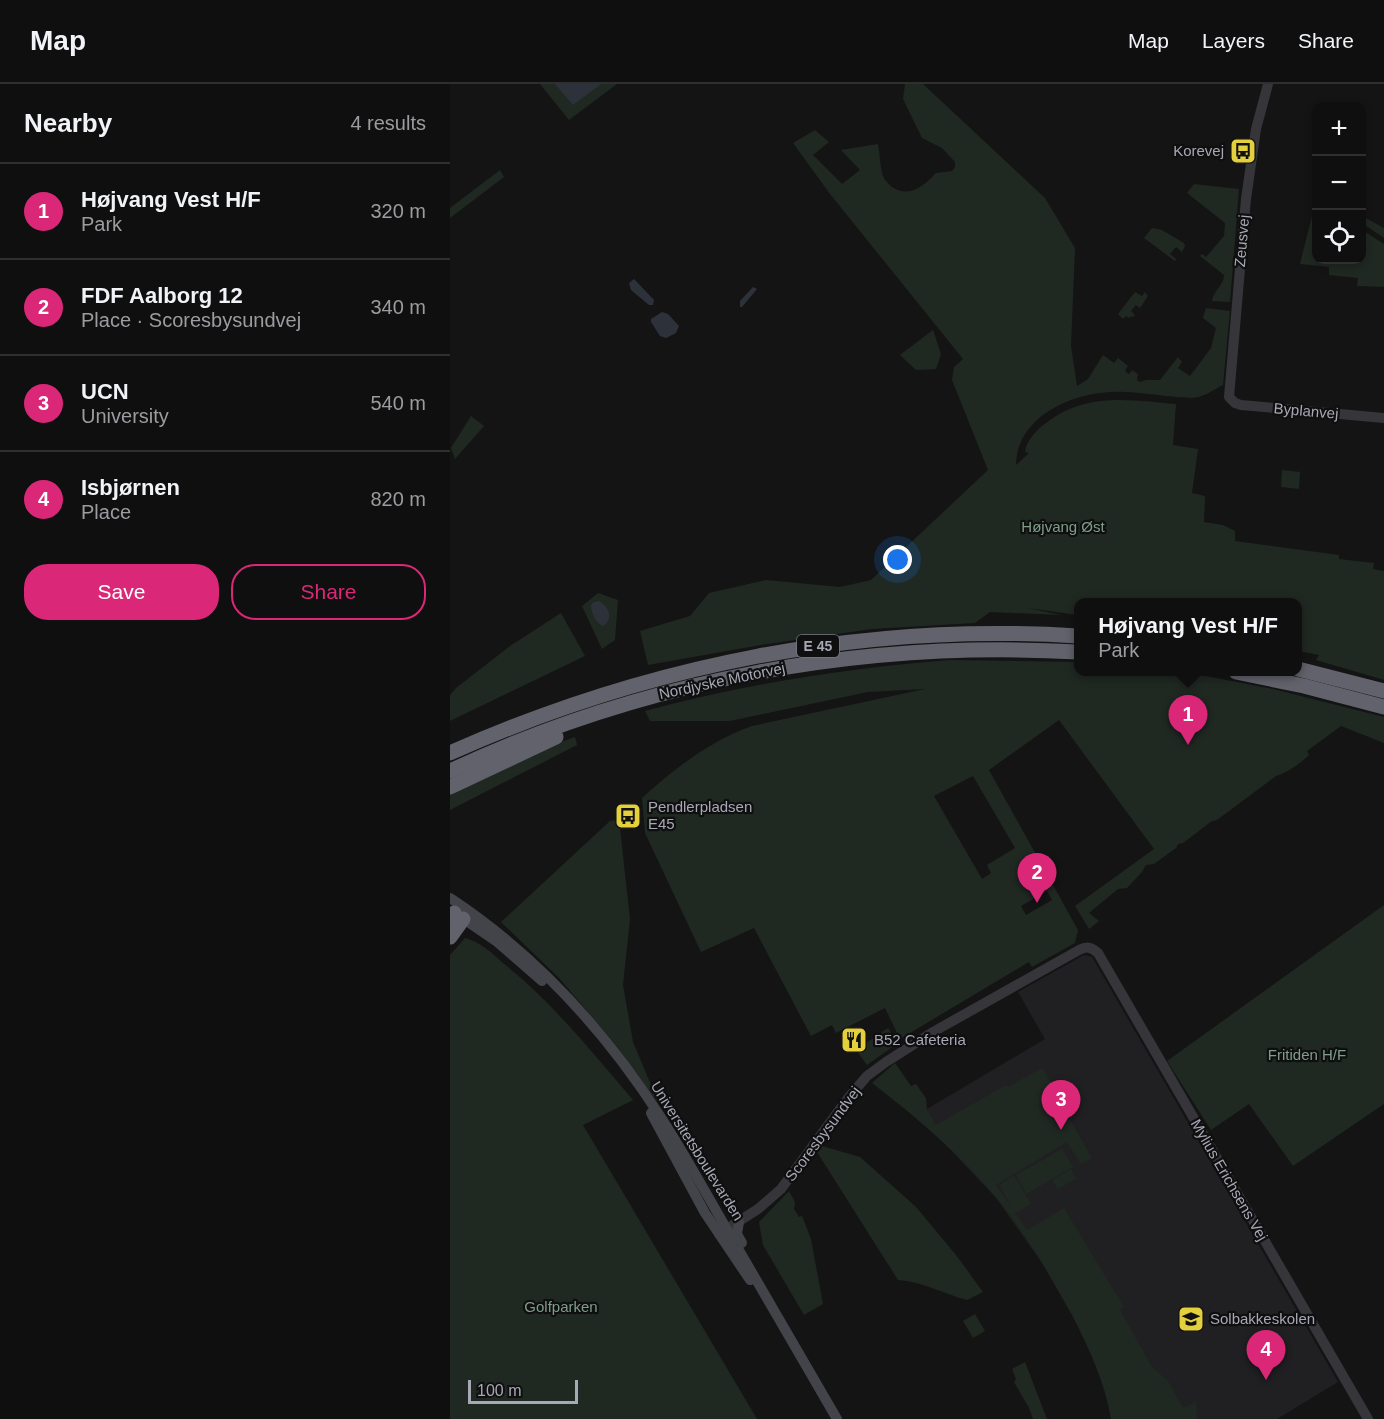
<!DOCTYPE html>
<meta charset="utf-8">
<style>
:root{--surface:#0f0f10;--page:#181819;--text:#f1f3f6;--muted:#9b9c9f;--line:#2f2f30;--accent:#db2777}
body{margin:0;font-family:Helvetica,sans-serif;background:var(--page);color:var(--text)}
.controls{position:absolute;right:18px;top:18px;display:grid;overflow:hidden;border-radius:12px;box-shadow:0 3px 9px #0003}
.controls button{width:54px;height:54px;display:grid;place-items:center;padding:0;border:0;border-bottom:2px solid var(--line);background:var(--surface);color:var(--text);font:30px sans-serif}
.scale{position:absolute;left:18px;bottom:15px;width:110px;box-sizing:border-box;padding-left:6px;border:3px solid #a7a8b5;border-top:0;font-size:16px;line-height:21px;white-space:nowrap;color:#a7a8b5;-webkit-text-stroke:4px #0f0f10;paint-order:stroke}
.you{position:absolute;left:448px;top:476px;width:21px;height:21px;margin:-15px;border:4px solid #fff;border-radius:50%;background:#1a73e8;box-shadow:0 0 0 9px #1a73e833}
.badge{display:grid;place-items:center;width:39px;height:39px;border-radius:50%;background:var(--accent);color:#fff;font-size:20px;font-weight:700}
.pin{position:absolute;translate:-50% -50px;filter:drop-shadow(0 2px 3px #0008)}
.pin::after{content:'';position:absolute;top:32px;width:21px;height:18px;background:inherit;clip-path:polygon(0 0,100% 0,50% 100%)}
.popup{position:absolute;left:624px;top:514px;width:228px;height:78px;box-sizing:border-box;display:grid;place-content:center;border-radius:12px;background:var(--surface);filter:drop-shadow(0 2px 4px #0005);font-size:20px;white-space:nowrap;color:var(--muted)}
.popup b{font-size:22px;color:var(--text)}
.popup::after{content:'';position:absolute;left:50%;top:100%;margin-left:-12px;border:12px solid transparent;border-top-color:var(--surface)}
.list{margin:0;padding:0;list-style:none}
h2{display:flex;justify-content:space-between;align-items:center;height:78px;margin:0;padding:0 24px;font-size:26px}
h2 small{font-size:20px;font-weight:400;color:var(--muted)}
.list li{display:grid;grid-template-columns:39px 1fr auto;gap:18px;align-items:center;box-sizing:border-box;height:96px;padding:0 24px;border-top:2px solid var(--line)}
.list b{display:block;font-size:22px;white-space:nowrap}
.list p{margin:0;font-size:20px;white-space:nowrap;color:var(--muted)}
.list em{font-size:20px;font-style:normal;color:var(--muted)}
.actions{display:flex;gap:12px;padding:18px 24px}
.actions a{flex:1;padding:14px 0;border:2px solid var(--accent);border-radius:24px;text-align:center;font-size:21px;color:var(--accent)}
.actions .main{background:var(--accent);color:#fff}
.icon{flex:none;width:33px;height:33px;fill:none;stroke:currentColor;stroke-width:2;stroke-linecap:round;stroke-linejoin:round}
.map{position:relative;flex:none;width:934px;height:1335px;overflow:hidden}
header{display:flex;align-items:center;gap:36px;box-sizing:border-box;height:84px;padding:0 30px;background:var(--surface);border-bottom:2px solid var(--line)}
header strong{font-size:28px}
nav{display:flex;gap:33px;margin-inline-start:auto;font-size:21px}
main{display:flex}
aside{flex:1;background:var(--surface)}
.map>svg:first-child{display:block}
.built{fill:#202022}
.green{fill:#202822;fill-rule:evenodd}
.water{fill:#2d323a}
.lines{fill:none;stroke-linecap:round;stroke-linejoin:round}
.tertiary{stroke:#35353a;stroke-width:10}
.secondary{stroke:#43434a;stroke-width:10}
.motorway{stroke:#61626b;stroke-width:15}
.labels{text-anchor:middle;stroke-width:4.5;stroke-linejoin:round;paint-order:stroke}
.shield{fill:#0f0f10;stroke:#797a84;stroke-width:1.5}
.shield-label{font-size:14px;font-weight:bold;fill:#a7a8b5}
.poi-label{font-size:15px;fill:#a7a8b5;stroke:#0f0f10;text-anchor:start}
.street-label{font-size:15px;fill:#a7a8b5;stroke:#0f0f10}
.park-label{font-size:15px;fill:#7f9e88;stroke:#0f0f10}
</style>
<header>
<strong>Map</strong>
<nav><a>Map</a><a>Layers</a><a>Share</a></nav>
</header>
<main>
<aside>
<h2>Nearby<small>4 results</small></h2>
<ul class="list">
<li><span class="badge">1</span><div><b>Højvang Vest H/F</b><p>Park</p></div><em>320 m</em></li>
<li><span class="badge">2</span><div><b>FDF Aalborg 12</b><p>Place · Scoresbysundvej</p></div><em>340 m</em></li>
<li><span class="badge">3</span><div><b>UCN</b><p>University</p></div><em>540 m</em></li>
<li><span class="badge">4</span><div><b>Isbjørnen</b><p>Place</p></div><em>820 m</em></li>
</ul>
<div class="actions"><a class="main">Save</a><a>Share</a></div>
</aside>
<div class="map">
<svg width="934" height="1335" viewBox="0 0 934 1335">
<rect width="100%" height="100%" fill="#141415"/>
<polygon class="built" points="634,871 642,873 888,1298 827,1335 698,1335 619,1226 592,1179 546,1114 498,1063 465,1032 595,955 568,908"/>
<g class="green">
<polygon points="90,0 167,0 119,36"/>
<path d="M455 0H473L595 114 625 164 621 262 627 302 638 295 653 271 664 279 668 274 678 282 675 287 679 290 682 286 688 290 687 296 690 298 696 296H710L728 273 732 278 728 284 740 292 761 264 766 244 753 234 756 224 780 227 773 301C765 305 757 311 748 313 737 316 690 308 675 308 630 305 567 329 566 381L579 369 575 368C576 357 587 345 596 339 636 308 679 316 726 320L723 361 748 365 742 409 755 412 754 438 773 441 785 447V457L889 471V475L924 479 923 485 934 487V596L866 576 869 571 848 567V518H628V531L578 524 611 531 540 528 525 539 422 545 311 561 198 581 190 547 240 532 259 509 316 496 390 503 421 496 538 386 502 296 504 283 513 275 380 110 343 59 365 46 379 58 363 71 392 100 410 86 391 66 428 60C430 70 430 83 433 92 435 97 439 100 442 103 459 115 475 101 486 89L502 87 505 83V78L492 64 472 54 453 15Z"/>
<polygon points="50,86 54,93 0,134 0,124"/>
<path d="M744 100 789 105 780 218 762 217C763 207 774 201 774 191L750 172 752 170 756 173 774 152 775 139 737 109Z"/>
<polygon points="865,120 866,176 912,176 912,146 934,160 934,203 907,202 908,194 879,191 879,183 850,180"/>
<polygon points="912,132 934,144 934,154 912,139"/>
<polygon points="702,144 712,146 734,159 735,162 732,168 726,163 720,170 726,175 725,177 694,154"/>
<polygon points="685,208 692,212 695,208 698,212 690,224 686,221 681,227 685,231 683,233 681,232 679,234 676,232 673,235 668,230"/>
<polygon points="483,246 491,270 486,285 466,286 450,271"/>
<polygon points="21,332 34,342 5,375 1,364"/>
<polygon points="832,386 850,388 849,405 831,403"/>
<polygon points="148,509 168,516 165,556 152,565 132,522"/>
<polygon points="111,529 135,572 0,637 0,611 6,604 60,562"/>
<path d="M500 576 628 578V588L740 589 823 605 934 633V659L891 642 857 667 859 671C851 679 837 689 826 692L767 736 762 737 733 759 728 760 726 764 704 780 696 781 692 788 677 804 668 805 639 829 649 837 639 845 625 822 704 765 609 636 539 686 628 846 625 859 582 883 579 878 450 955 435 924 386 949 382 941 361 952 304 844 251 868 195 749 192 714C225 684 260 657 302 642L475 605 418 608 280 637H200L195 627C295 600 397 584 500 576ZM523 692 565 764 537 781 541 789 532 795 484 712ZM597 807 602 816 576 831 571 822Z"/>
<polygon points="125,653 127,661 0,726 0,710 99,662"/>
<polygon points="169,735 180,835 173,901 183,958 209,1020 161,955 109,894 51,838 160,737"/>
<polygon points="934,821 934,1020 843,1082 799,1020 761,1046 717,977"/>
<path d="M15 854C30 858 41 868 53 879 102 918 142 968 183 1016L133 1041 307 1335H0V871Z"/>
<polygon points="438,944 448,959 417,981 406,966"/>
<path d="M445 979 461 1002 466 1000 476 1014 477 1026 486 1041 556 1001 558 1003 592 984 611 1014 602 1020 603 1022 610 1018 642 1074 631 1080 617 1058 546 1101 561 1122 549 1101 564 1091 581 1120 565 1129 577 1146 614 1124 674 1223 670 1226 702 1283 718 1297 733 1324 746 1318 747 1335H661C655 1298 638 1262 621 1229 599 1189 575 1148 546 1113 510 1070 466 1033 422 999Z"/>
<path d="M372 1062 410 1073 466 1123 506 1171 533 1208 517 1216C494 1210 471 1197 448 1196L367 1068Z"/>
<polygon points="612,1065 623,1083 576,1110 566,1091"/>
<polygon points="621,1085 626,1095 608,1105 602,1096"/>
<polygon points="339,1107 345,1118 344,1125 349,1133 352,1132 361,1155 373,1220 354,1231 313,1161 309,1138"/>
<polygon points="525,1230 535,1247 523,1254 513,1237"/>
<polygon points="575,1278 597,1335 583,1335 579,1324 564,1298 566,1295 562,1285"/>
</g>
<g class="water">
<polygon points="105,0 151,0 123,21"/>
<polygon points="184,195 204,216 203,221 199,221 181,206 179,199"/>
<polygon points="303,203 307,205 292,223 290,223 290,217"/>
<polygon points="212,228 218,230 229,242 226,249 216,254 210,252 201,238 201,235"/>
<path d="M149 517C159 523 164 534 153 542 146 539 141 529 141 521L144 518Z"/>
</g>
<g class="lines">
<g class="tertiary">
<polyline points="818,0 806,45 796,115 779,313 785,319 791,321 934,334"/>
<path d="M269 1150 308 1125 331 1105 399 1013 417 992 436 978 483 948 629 866C637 862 641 863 648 869L918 1335"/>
</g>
<g class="secondary">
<path d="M0 814C85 870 155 947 210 1032 231 1064 249 1097 268 1130 308 1198 347 1267 387 1335"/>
<polyline points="8,831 46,857 92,897"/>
<polyline points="201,1029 255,1129 300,1196"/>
<polyline points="289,1138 287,1150 292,1159"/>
</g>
<g class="motorway">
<polyline points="848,585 934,607"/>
<polyline points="786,588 854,602 934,623"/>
<path d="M0 669C197 581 413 538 628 552"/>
<path d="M0 687C196 595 413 556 628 568"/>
<polyline points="0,703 106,653"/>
<polyline points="0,835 4,829"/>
<polyline points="0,853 13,835"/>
</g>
</g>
<defs>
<g id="bus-square" transform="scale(1.35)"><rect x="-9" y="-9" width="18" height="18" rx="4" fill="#e4d03d" stroke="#0f0f10"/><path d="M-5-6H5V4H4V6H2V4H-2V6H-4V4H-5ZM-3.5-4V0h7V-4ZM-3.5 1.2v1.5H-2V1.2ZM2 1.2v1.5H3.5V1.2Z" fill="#111"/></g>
<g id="restaurant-square" transform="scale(1.35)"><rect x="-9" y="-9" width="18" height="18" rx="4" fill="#e4d03d" stroke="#0f0f10"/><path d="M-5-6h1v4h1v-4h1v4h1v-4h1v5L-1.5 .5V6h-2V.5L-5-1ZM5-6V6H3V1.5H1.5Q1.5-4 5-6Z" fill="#111"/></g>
<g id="school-square" transform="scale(1.35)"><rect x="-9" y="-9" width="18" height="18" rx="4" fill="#e4d03d" stroke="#0f0f10"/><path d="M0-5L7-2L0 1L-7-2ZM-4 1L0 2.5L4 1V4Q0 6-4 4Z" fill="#111"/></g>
</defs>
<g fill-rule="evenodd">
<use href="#bus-square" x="793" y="67"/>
<use href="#bus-square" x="178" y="732"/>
<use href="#restaurant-square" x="404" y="956"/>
<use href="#school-square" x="741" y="1235"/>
</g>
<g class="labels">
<rect class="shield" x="347" y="551" width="42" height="22" rx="4.5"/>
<g class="shield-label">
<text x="368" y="567">E 45</text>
</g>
<g class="poi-label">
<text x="774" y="72" text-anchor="end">Korevej</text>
<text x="198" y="728">Pendlerpladsen<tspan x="198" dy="17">E45</tspan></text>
<text x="424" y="961">B52 Cafeteria</text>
<text x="760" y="1240">Solbakkeskolen</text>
</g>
<g class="street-label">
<text transform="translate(792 157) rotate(-85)" y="5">Zeusvej</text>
<text transform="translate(856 327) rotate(5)" y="5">Byplanvej</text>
<text transform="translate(272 597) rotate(-12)" y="5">Nordjyske Motorvej</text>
<text transform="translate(373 1050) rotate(-53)" y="5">Scoresbysundvej</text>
<text transform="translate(247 1067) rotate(58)" y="5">Universitetsboulevarden</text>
<text transform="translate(779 1096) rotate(60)" y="5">Mylius Erichsens Vej</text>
</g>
<g class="park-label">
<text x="613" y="448">Højvang Øst</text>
<text x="857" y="976">Fritiden H/F</text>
<text x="111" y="1228">Golfparken</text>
</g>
</g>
</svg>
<div class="controls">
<button>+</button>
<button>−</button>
<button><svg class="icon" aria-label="locate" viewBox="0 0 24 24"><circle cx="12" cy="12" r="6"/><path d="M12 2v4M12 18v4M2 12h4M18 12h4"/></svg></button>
</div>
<div class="scale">100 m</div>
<div class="you"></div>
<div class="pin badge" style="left:738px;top:661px">1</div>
<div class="popup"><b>Højvang Vest H/F</b>Park</div>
<div class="pin badge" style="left:587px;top:819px">2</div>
<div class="pin badge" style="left:611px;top:1046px">3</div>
<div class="pin badge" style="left:816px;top:1296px">4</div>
</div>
</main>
